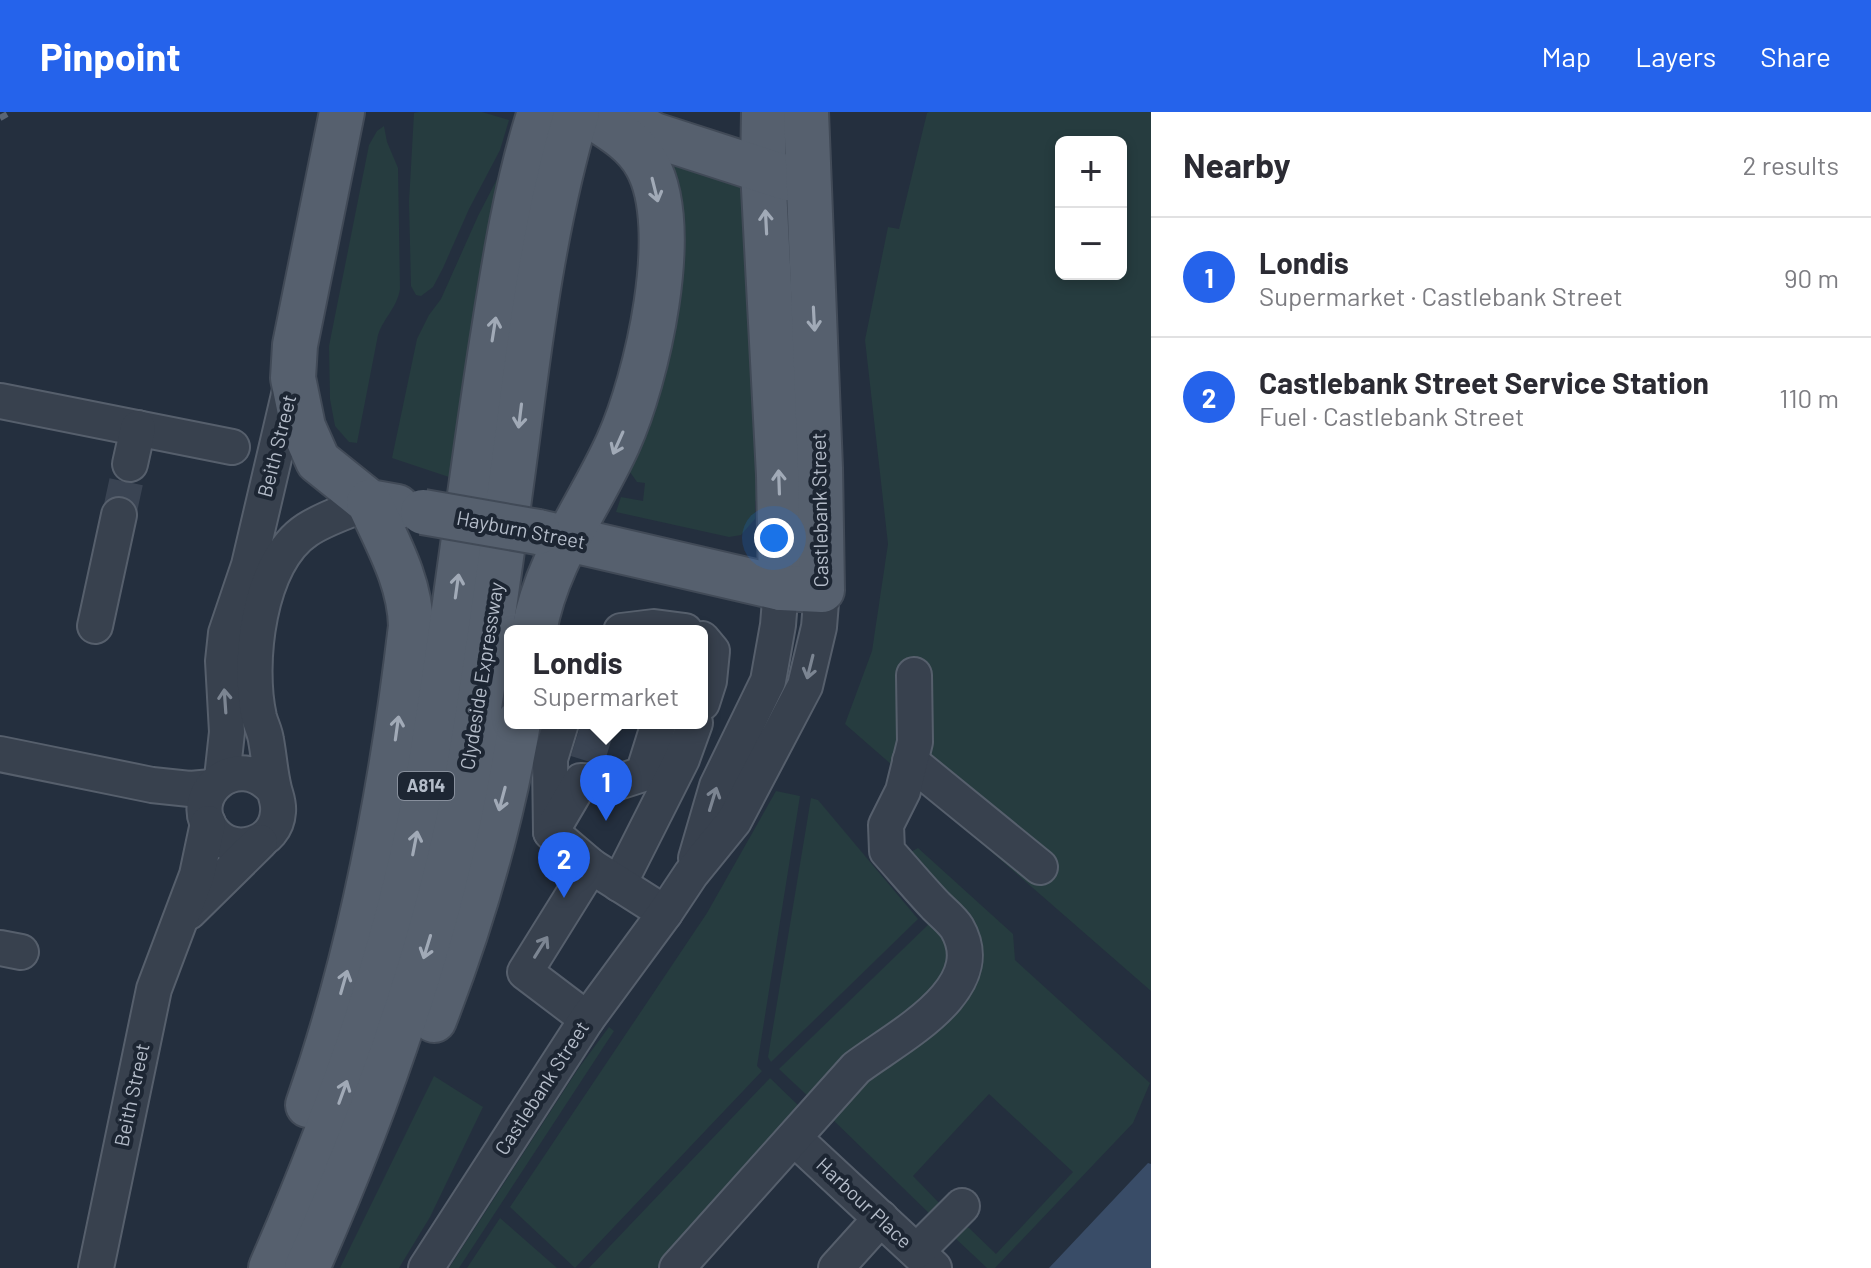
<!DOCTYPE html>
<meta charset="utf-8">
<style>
:root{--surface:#fff;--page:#f2f2f3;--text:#2b2b33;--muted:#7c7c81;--line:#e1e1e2;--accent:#2563eb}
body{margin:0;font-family:Barlow,sans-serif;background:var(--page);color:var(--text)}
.controls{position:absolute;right:24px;top:24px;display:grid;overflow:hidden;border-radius:12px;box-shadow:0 4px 12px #0003}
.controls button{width:72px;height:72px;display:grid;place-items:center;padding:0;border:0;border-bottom:2px solid var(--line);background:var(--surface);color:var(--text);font:40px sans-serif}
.you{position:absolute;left:774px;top:426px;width:28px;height:28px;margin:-20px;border:6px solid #fff;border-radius:50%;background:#1a73e8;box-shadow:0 0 0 12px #1a73e833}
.badge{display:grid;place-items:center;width:52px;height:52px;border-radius:50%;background:var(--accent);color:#fff;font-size:26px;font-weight:700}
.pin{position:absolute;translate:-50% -66px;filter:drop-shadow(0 2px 4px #0008)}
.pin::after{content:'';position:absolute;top:42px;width:28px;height:24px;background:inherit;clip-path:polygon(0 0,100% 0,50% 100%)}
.popup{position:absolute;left:504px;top:513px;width:204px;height:104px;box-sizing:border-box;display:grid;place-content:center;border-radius:12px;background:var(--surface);filter:drop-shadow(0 2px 6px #0005);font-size:26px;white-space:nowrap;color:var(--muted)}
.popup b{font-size:30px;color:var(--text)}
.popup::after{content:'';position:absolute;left:50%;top:100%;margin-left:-16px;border:16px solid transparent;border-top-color:var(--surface)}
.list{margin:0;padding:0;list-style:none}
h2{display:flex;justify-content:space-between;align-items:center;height:104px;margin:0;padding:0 32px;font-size:34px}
h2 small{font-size:26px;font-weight:400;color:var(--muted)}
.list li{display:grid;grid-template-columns:52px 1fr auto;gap:24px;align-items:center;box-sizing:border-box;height:120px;padding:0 32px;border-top:2px solid var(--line)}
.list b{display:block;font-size:30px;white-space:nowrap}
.list p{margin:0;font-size:26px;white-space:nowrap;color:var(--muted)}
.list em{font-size:26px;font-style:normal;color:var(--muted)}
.map{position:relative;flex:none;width:1151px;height:1156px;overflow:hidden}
header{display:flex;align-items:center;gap:48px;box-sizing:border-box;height:112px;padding:0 40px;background:var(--accent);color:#fff}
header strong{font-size:38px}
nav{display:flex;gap:44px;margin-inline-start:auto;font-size:28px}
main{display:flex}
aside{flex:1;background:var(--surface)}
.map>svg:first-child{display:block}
.green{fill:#263c3f;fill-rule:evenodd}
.water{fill:#394c67}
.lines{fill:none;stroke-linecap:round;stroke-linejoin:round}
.minor-tunnel{stroke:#3a4453;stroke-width:34;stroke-dasharray:34 17;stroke-linecap:butt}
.minor-casing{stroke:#565f6c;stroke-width:38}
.major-casing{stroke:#414a57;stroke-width:48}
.minor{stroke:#38414e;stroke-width:34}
.major{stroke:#56606e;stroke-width:44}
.rail{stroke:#5a6575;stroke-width:6;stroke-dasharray:8 8;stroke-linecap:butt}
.major-bridge-casing{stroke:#414a57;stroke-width:48;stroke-linecap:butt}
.major-bridge{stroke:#56606e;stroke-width:44}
.oneway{stroke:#a1aab7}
.oneway2{stroke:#7c8592}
.labels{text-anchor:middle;stroke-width:8;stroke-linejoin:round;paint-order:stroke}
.shield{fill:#1d2633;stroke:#878f9c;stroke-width:2}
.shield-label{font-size:18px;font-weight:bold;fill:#b4bcc9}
.street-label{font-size:20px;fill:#b4bcc9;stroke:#1d2633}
</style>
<header>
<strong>Pinpoint</strong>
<nav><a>Map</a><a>Layers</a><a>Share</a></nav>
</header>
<main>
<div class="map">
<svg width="1151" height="1156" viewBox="0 0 1151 1156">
<rect width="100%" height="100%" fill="#242f3e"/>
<g class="green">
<polygon points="419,0 482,0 509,8 500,38 469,97 443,156 433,175 421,184 416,183 411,174 409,90 414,1"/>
<path d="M929 0H1151V879L845 612 872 539 888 432 865 228 888 115 899 117 927 1ZM1061 30H1121V162H1061Z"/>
<path d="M384 14 387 30 398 56 400 177C397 196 384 205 378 223L357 331 349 330 335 314 330 287 329 234 369 33 377 19Z"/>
<polygon points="512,38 452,366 392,346 417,227 429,203 441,187 478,104"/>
<polygon points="664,50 750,68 765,388 755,389 755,407 741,423 729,425 616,400 621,385 643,389 645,371 637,370 625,353"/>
<polygon points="776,679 800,684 757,954 762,959 575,1156 510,1095 707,801"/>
<polygon points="811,686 818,688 918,807 771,950 768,945"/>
<polygon points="918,736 1013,822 1015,848 1150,971 1133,1011 995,1156 987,1156 954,1125 964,1114 969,1116 996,1142 1073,1060 989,982 913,1064 944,1096 935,1107 829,1004 868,966 968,882 909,741"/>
<path d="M931 810C951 832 953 844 939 872L812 988 779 957Z"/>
<polygon points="609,915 614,919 459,1156 449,1156 578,957"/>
<polygon points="434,964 483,995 430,1105 399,1156 340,1156"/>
<polygon points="770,966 802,997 657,1156 589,1156"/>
<polygon points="500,1106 557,1156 467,1156"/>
</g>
<polygon class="water" points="1148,1051 1151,1052 1151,1156 1049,1156"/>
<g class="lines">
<g class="minor-tunnel">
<polyline points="119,403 130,352"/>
<polyline points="587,649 599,611"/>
</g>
<g class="minor-casing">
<g id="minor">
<polyline points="0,289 232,335"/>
<polyline points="130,352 138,316"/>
<polyline points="95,514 119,403"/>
<polyline points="621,519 654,515 685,519"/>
<polyline points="702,527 712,539 709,569 702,591"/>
<polyline points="561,611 550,647 551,720 591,754"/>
<polyline points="0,642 152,673 190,677 212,675"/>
<polyline points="910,649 1040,755"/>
<polyline points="222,666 227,620 223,549 226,521 249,453 291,274"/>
<path d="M274 678C238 635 182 684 214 721 235 745 276 732 278 700 279 691 276 685 274 677 270 661 269 644 266 628 265 620 261 613 259 605 247 552 258 450 307 418 325 406 349 399 369 390"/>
<polyline points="551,720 581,669 615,671 643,662 659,611"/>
<polyline points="696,746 717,674 768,569 778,513 781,476"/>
<polyline points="619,772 682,647 695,611"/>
<polyline points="189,800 260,730"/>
<polyline points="0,836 21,840"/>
<polyline points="587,907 525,860 591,754 665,801"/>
<polyline points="794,1026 934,1156"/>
<polyline points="917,1139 962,1094"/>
<polyline points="96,1156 154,877 197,763 208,711"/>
<polyline points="426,1156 587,907 665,801 691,762 734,709 805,574 819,515 822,478"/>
<path d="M677 1156 856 956C895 926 993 878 957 816 952 808 943 801 936 794 919 776 903 757 887 739L886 713 903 679 915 630 914 563"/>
<polyline points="836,1156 881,1106"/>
</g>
</g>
<g class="major-casing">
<g id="major">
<polyline points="342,0 295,233 293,266 303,315 318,349 369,390 397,395"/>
<polyline points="764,0 763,58 779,363 781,476"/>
<polyline points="621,5 654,23 787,66"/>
<polyline points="538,420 781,476 822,478 820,356 806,0"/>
<path d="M534 519C547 447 589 395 618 331 647 267 682 116 647 53 634 29 610 16 588 2"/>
<path d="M434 908C471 813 501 712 518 611"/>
<path d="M308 993C362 839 392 676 411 514 410 469 387 430 369 390"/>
<path d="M271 1156C344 989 404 819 433 638 455 503 471 366 492 231 504 154 516 74 540 0"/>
<path d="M307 1156C379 992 440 822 471 644 489 539 503 433 517 327 531 217 545 107 577 0"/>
</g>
</g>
<use href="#minor" class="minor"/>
<use href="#major" class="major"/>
<polyline class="rail" points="0,6 11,0"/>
<g class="major-bridge-casing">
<polyline id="major-bridge" points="423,400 538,420"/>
</g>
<use href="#major-bridge" class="major-bridge"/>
</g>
<defs><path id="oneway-shaft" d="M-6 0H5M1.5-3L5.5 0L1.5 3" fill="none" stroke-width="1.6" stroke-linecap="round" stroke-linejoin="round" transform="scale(2)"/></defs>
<g class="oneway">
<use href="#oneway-shaft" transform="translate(655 78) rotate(76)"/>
<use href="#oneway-shaft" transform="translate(766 110) rotate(-93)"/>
<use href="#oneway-shaft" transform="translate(814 207) rotate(87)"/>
<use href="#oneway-shaft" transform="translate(494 217) rotate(-81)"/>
<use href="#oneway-shaft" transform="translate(520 304) rotate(97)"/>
<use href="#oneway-shaft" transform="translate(618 331) rotate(114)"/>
<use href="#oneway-shaft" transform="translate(779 370) rotate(-92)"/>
<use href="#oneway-shaft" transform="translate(457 474) rotate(-82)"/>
<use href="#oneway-shaft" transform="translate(397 616) rotate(-82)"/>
<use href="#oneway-shaft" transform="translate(502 687) rotate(105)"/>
<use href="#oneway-shaft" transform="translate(415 731) rotate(-79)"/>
<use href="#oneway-shaft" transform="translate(427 835) rotate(107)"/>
<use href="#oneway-shaft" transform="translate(344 870) rotate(-74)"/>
<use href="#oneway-shaft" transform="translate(343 980) rotate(-70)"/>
</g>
<g class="oneway2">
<use href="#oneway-shaft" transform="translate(810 555) rotate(104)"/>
<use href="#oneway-shaft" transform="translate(225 589) rotate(-94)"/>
<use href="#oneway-shaft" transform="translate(713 687) rotate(-73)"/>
<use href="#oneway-shaft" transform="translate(541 835) rotate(-58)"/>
</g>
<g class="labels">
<rect class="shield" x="398" y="660" width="56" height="28" rx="6"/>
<g class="shield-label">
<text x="426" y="680">A814</text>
</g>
<g class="street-label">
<text transform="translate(277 334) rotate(-76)" y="7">Beith Street</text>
<text transform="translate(820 398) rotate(-91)" y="7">Castlebank Street</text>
<text transform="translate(521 418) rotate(11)" y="7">Hayburn Street</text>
<text transform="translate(482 564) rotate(-81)" y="7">Clydeside Expressway</text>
<text transform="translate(542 976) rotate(-57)" y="7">Castlebank Street</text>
<text transform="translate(132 983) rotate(-78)" y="7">Beith Street</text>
<text transform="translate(864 1091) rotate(43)" y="7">Harbour Place</text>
</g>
</g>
</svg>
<div class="controls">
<button>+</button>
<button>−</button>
</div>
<div class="you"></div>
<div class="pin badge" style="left:606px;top:709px">1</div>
<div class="popup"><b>Londis</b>Supermarket</div>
<div class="pin badge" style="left:564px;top:786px">2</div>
</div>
<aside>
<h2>Nearby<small>2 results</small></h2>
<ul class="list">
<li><span class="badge">1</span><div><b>Londis</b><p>Supermarket · Castlebank Street</p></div><em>90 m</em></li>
<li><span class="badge">2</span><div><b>Castlebank Street Service Station</b><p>Fuel · Castlebank Street</p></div><em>110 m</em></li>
</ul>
</aside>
</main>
